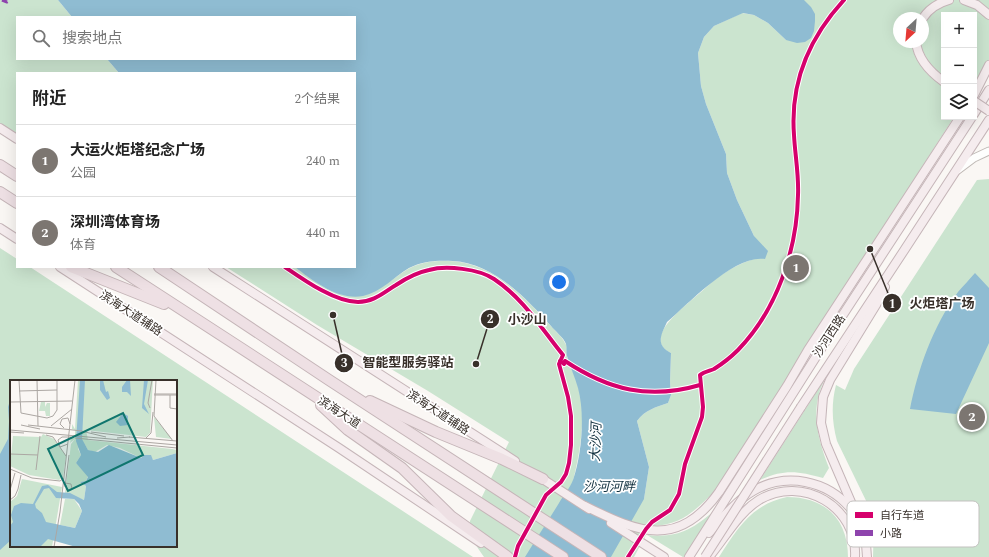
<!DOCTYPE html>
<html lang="zh">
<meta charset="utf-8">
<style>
:root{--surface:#fff;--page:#f6f6f6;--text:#222;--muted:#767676;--line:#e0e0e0;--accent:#7c7671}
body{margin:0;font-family:Spectral,"Noto Sans SC",serif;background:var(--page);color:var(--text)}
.controls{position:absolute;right:12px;top:12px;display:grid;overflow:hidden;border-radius:0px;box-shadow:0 4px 16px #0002}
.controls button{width:36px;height:36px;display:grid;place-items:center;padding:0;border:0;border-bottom:1px solid var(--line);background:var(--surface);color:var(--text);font:20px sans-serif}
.compass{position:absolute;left:893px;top:12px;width:36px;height:36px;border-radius:50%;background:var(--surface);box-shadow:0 4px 16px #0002;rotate:206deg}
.you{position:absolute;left:559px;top:282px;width:14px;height:14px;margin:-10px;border:3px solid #fff;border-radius:50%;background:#1a73e8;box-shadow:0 0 0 6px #1a73e833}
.badge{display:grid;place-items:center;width:26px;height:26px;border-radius:50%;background:var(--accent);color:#fff;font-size:13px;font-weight:700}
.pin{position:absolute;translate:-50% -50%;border:2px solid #fff;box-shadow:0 1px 4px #0006}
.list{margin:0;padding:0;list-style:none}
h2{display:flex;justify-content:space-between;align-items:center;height:52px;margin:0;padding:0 16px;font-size:17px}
h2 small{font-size:13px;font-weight:400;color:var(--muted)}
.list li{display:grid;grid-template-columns:26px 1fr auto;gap:12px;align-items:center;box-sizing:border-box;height:72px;padding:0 16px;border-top:1px solid var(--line)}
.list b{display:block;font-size:15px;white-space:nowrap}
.list p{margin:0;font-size:13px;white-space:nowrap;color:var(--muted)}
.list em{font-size:13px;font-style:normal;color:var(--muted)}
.icon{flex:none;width:22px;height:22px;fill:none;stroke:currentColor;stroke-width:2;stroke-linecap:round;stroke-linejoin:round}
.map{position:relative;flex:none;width:989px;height:557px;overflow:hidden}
.search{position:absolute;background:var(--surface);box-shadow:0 4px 16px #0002;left:16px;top:16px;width:340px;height:44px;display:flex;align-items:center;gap:10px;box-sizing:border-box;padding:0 14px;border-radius:0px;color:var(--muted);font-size:15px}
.panel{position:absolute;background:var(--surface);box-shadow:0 4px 16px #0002;left:16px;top:72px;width:340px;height:196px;border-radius:0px}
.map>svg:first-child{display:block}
.green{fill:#cbe4cf;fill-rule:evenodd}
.water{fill:#8fbcd2}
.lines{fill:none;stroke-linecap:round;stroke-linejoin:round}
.secondary-casing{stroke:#bfb9b5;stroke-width:9}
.primary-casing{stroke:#c5b5b8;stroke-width:10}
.highway-casing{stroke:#c5b5b8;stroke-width:12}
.secondary{stroke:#fefefd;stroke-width:7}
.primary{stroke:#f5ecee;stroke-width:8}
.highway{stroke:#eee0e4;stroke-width:10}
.primary-bridge-casing{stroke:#c5b5b8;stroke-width:10;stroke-linecap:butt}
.primary-bridge{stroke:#f5ecee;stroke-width:8}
.quiet{stroke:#8e44ad;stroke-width:3;stroke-dasharray:6 3;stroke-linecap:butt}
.cycleway-casing{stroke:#fff;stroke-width:6}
.cycleway{stroke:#d6006c;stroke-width:4}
.labels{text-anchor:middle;stroke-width:3.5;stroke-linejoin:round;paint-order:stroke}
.street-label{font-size:12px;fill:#38302a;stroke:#fff}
.water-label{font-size:13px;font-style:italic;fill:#0f2e3d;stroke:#fff}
.inset-road{fill:none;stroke:#aca7a3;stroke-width:1}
.view{fill:#0f766e;fill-opacity:0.15;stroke:#0f766e;stroke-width:2}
.inset-edge{fill:none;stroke:#38302a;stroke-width:2}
.key{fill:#fff;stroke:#c3c1bf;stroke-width:1}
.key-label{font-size:11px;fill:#38302a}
.leader{fill:none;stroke:#38302a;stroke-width:1.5}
.callout-dot{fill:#38302a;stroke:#fff;stroke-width:1.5}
.mark-label{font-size:12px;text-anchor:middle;font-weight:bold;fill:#fff}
.callout-label{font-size:13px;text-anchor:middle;font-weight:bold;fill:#38302a;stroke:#fff;stroke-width:3.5;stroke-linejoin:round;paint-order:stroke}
</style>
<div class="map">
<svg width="989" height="557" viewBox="0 0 989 557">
<rect width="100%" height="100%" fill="#faf7f4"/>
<g class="green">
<polygon points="0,0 58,0 72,17 17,17 17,59 107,59 119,73 17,73 17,135 0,124"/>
<path d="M804 0H989V63L974 86V15H944V117H954L714 492C693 512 682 525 651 526L634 557H484C476 546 469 536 470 521L509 442 428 391 317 325 226 267C244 267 262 267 280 267 285 267 292 266 295 267 301 269 305 275 310 278 321 286 337 295 351 296 376 297 390 279 410 268 418 264 429 261 439 261 485 258 519 290 547 322 553 329 561 335 565 343 568 347 566 353 567 357 571 368 576 378 579 389 586 419 580 452 573 481L644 499 649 467 637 421C645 410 656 407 668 403L671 395 670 382 671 353C641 339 683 308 695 297 704 290 712 281 721 275 732 268 745 261 758 258L754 236 737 200 727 173 726 154 706 104 701 86 698 53 704 37 714 26 742 13 754 15 768 23 786 40ZM899 18H923V42H899Z"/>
<path d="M989 179V557H873L874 517 837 441C832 423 831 404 836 385L845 390 854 369 977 180Z"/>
<path d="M0 248 17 259V267H30L473 557H0ZM11 381H176V546H11Z"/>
<path d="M826 377C823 383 820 389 819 394 812 419 820 445 829 468L823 478C798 471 784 469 760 480Z"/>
<path d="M787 497C825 497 848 519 848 557H719C737 529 752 504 787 497Z"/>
<path d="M715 510 685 557H683L647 535C678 538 692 530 715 510Z"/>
</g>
<g class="water">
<path d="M58 0H804L811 7 815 14V21L814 31 811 38 805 42 797 43 786 40 768 23 754 15 743 13 714 26 704 37 698 53 701 86 706 104 726 154 727 173 737 200 754 236 768 251 765 259C735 254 689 303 667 322 661 335 655 345 671 353L670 382 671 395 668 403C656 407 645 410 637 421L649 467 644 499 611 557H525C536 539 548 521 559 503 563 496 570 488 573 480 582 454 585 414 578 388 575 377 570 367 567 356 566 353 567 348 566 344 564 338 555 331 551 326 526 298 493 263 453 261 439 260 422 261 409 268 394 277 381 292 363 296 339 301 313 281 295 267H355V73H119L107 59H355V17H72Z"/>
<path d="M975 273 989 288V343L956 414 910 409C918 369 933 326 958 292 963 286 969 280 975 273Z"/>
<polygon points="11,397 11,540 0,550 0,454 8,439 9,421 8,407"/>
</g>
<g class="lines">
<g class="secondary-casing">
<polyline id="secondary" points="958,170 974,158 989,151"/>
</g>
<g class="primary-casing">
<g id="primary">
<polyline points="964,0 977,5 989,15"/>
<path d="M923 18C929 9 938 3 949 0"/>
<path d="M916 42C918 60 930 72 944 82"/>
<polyline points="974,95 989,65"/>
<polyline points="974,114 989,90"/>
<polyline points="0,128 17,139"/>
<polyline points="0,228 17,239"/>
<polyline points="60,267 339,448 481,543"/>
<polyline points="213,267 515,461"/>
<polyline points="801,407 905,249 989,120"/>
<polyline points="538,476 589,509"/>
<path d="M585 506C639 533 678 549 719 492L787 386 808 350 960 117"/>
<polyline points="611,523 664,557"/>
<path d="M709 533C722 518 736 501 753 491 786 472 827 480 851 509"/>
<polyline points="689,557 833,330 972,117"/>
<path d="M709 557C725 538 738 513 759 500 802 474 858 507 855 557"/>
<polyline points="867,557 866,544 863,530 826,444 821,423 823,397 830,380 876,305 885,287"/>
</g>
</g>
<g class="highway-casing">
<g id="highway">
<polyline points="0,165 17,176"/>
<polyline points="0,192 17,203"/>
<polyline points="71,267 164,304"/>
<polyline points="116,267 563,557"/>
<polyline points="159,267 329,380 601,557"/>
<polyline points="370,401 436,432 502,459 543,479"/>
<polyline points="321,405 348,430 402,468 451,516 508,557"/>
</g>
</g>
<use href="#secondary" class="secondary"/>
<use href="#primary" class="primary"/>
<use href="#highway" class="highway"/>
<g class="primary-bridge-casing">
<g id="primary-bridge">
<polyline points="974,101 989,111"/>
<polyline points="705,557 801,407"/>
</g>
</g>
<use href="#primary-bridge" class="primary-bridge"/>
<polyline class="quiet" points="2,0 7,2 10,0"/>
<g class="cycleway-casing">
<g id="cycleway">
<path d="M285 267C304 280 335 302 358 302 374 302 384 292 396 285 405 279 419 272 429 270 446 265 479 269 494 279 524 299 541 328 563 355L559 364 568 397 571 416V445L569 463 566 474 561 482 546 495 518 546 515 557"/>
<path d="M560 361 564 364 565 361C609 390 649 400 700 385"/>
<path d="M628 557 646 529 652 522 670 510 679 494 685 464 702 417 703 407 700 375C704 372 709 371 714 369 722 364 731 357 738 350 777 310 797 250 798 195 799 175 795 155 794 135 790 83 809 38 844 0"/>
</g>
</g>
<use href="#cycleway" class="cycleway"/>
</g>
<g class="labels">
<g class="street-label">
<text transform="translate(131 313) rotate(33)" y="4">滨海大道辅路</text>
<text transform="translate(829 336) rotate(-57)" y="4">沙河西路</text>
<text transform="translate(339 412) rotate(33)" y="4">滨海大道</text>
<text transform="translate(438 412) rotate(33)" y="4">滨海大道辅路</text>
</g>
<g class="water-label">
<text transform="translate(595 442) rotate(-88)" y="5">大沙河</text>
<text x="609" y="491">沙河河畔</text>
</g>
</g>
<g transform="translate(10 380)">
<rect width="167" height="167" fill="#faf7f4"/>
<path d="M68 0H143L140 53 136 57 76 50 78 60 162 69 167 70V73L143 80 140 75H135L131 78 110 68 97 65 85 72 78 70 72 60 68 69 71 75 66 83 78 96 76 101 70 102 76 106 74 120 55 113 61 64 65 59 60 63 61 58H65V50L62 49V44L65 49ZM31 22H35V27L37 23H40V36H36L35 31H29ZM144 37 162 59 146 57ZM33 54 44 59 56 76 53 97 49 100 19 95 0 86 3 56 31 57ZM12 99 52 107 42 167H0V122L7 116ZM55 119H64L72 131 65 148 50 145Z" fill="#cbe4cf"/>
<path d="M70 0H75L72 59 78 70 88 72 99 65 131 78 134 75H141L143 80 167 73V167H66L38 159 30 167H0V146L3 142 1 135 4 126 11 123 23 124 32 106 38 105 47 112 60 113 74 120 76 106 70 102 76 101 78 97 66 83 71 75 66 61ZM39 108 46 118 64 119 69 124 72 131 65 148 36 142 32 133 26 128 25 124 34 109ZM93 0 96 12 98 11 100 18 97 20 90 10V1ZM117 0H120L121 16 117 12H112V7ZM134 0H138L134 24 139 34 132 28ZM113 33 118 36V45L110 46 106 42Z" fill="#8fbcd2" fill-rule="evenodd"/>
<path class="inset-road" d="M9 0 11 33 37 38 43 36 47 30V0M27 0 28 46M146 0 144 36 163 61M9 11 47 10M144 14H167M144 15H167M160 15V28L167 29M0 22 62 21M140 28 138 23 142 0M11 45 30 49M18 45 72 51M41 46 62 29M54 48 50 44 52 39 58 38 60 44M0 50 167 65M71 51 96 57M0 52 14 53M81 52 114 56M36 55 43 57 56 76M119 57 167 61M65 58 167 68M107 58 120 57M136 58 141 53 143 32M58 64 50 67 48 60 52 57H61M0 74 28 75M0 89 22 98 50 101 54 98M26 90 30 56M55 103 61 104 62 109 57 110 56 105M55 107 59 75M8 109 11 95M0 110 5 93M0 120 5 116 8 109M44 167 50 132 65 0"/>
<path class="view" d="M113 33 133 75 58 111 38 69Z"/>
<rect width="167" height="167" class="inset-edge"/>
</g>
<rect x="847" y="501" width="132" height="46" rx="6" class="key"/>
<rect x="855" y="512" width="18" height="6" fill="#d6006c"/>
<rect x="855" y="530" width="18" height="6" fill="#8e44ad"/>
<g class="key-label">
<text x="880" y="519">自行车道</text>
<text x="880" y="537">小路</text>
</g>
<path class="leader" d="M870 249L892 303M476 364L490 319M333 315L344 363"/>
<g class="callout-dot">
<circle cx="870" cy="249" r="4"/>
<circle cx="476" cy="364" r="4"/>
<circle cx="333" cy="315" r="4"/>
<circle cx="892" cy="303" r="10"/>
<circle cx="490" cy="319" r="10"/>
<circle cx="344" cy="363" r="10"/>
</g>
<g class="mark-label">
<text x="892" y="308">1</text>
<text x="490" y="323">2</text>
<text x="344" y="367">3</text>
</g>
<g class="callout-label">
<text x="942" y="308">火炬塔广场</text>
<text x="527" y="324">小沙山</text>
<text x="408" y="367">智能型服务驿站</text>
</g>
</svg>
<div class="controls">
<button>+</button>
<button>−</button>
<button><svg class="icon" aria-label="layers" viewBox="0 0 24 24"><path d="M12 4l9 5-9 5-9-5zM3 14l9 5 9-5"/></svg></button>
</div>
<svg class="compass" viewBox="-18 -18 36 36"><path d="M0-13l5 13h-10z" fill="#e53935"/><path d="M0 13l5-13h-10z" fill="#767676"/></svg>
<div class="you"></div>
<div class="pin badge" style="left:796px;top:268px">1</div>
<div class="pin badge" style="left:972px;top:417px">2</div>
<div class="search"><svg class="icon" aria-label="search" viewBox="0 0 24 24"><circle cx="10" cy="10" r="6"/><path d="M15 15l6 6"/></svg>搜索地点</div>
<section class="panel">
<h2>附近<small>2个结果</small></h2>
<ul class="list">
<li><span class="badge">1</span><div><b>大运火炬塔纪念广场</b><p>公园</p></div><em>240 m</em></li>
<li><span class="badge">2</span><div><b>深圳湾体育场</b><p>体育</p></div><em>440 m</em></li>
</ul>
</section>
</div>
